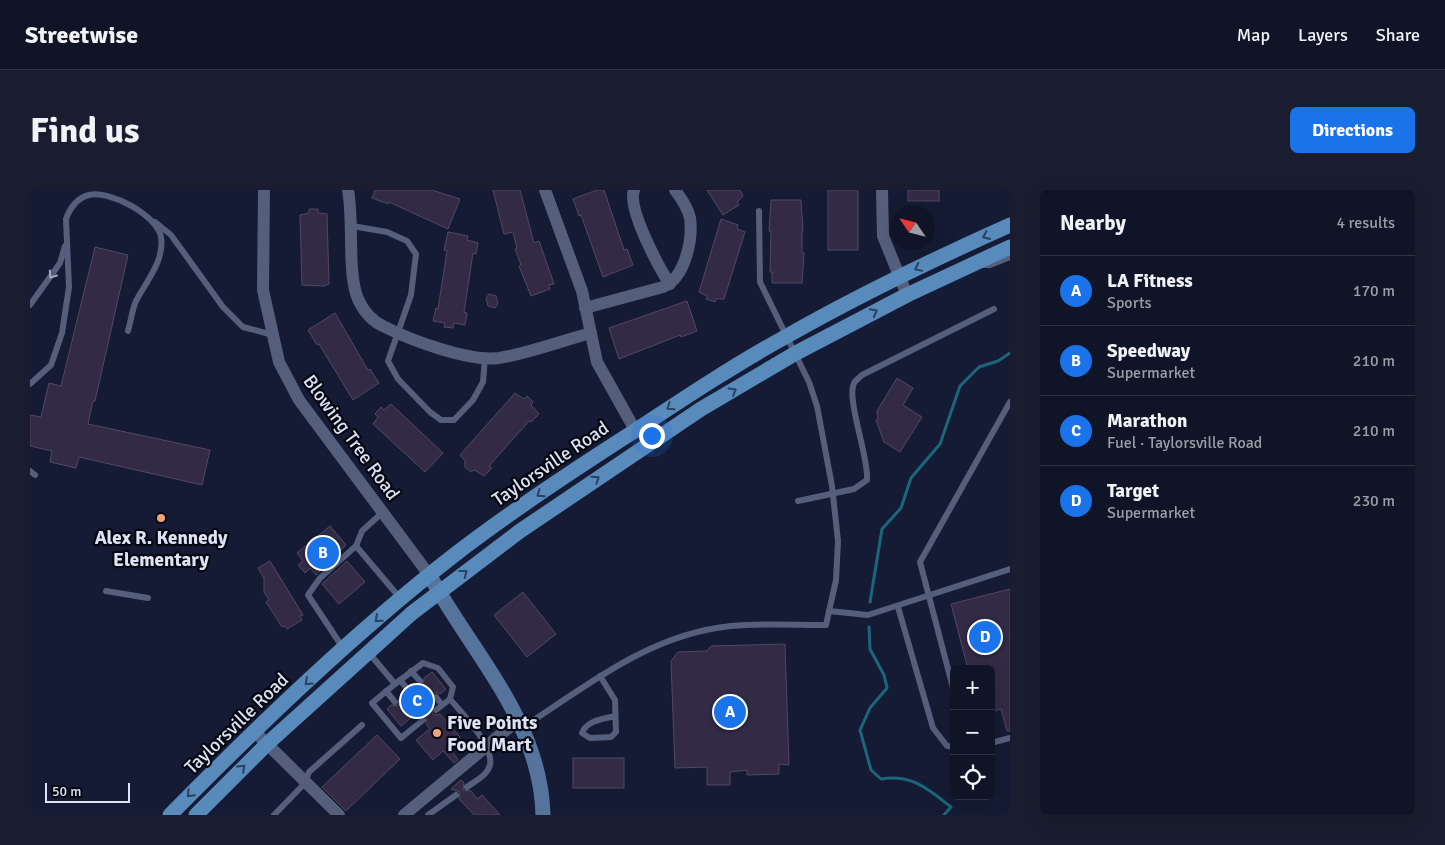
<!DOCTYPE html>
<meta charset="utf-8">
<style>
:root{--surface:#101427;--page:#191d2f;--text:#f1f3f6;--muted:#9c9ea7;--line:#303344;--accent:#1a73e8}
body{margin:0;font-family:Signika,sans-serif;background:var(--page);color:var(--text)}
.controls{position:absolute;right:15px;bottom:15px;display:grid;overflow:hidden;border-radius:8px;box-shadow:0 5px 20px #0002}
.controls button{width:45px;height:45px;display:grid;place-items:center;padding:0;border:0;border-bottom:1px solid var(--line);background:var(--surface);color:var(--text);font:25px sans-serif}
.compass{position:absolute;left:860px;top:15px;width:45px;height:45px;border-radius:50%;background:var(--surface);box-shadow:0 5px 20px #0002;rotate:305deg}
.scale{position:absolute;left:15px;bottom:12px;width:85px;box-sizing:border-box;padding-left:5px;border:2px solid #dde3f4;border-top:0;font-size:14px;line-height:18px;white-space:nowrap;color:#dde3f4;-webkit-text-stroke:4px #050711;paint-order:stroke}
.you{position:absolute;left:621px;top:245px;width:18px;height:18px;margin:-12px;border:4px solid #fff;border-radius:50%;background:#1a73e8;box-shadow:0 0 0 8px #1a73e833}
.badge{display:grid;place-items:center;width:32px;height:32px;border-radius:50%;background:var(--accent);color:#fff;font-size:16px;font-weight:700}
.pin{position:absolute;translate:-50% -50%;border:2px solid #fff;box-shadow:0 1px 5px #0006}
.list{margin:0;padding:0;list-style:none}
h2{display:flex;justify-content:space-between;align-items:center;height:65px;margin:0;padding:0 20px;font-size:21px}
h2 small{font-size:16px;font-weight:400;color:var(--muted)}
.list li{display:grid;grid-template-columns:32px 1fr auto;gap:15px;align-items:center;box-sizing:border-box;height:70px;padding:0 20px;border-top:1px solid var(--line)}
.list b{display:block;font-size:19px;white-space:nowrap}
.list p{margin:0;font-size:16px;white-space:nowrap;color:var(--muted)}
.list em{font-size:16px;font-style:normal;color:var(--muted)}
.icon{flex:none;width:28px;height:28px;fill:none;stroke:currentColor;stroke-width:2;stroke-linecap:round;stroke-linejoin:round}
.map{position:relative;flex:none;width:980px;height:625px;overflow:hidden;border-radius:8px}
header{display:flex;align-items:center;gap:30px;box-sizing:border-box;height:70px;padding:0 25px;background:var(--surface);border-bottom:1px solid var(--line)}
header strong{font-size:24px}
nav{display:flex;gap:28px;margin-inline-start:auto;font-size:18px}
.intro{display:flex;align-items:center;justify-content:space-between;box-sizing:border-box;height:120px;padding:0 30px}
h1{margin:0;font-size:35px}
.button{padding:12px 22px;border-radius:8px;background:var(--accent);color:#fff;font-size:18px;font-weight:700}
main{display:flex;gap:30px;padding:0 30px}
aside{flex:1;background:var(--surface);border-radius:8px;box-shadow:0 5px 20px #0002}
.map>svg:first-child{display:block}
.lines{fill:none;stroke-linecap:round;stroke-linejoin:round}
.stream{stroke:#1b6779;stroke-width:3}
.building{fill:#332a45;stroke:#514865}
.lane{stroke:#555e7b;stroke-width:6}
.street{stroke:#555e7b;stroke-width:12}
.secondary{stroke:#56749b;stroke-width:15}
.primary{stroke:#588abc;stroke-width:15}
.oneway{stroke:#2a425e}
.oneway2{stroke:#a0a7be}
.poi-dot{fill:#f1a27b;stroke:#050711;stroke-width:2}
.labels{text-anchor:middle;stroke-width:4.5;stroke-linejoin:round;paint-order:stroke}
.street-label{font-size:19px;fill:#dde3f4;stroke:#050711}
.poi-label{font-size:19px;font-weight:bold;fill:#dde3f4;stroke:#050711}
</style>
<header>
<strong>Streetwise</strong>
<nav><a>Map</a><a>Layers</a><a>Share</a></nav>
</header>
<div class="intro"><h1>Find us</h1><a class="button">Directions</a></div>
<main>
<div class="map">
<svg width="980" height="625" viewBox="0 0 980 625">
<rect width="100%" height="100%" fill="#151b34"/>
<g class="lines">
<g class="stream">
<polyline points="840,412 852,339 871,318 881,288 910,254 930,196 949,177 968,171 980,163"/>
<path d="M839 437 840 459 854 485 857 498 840 518 830 540 841 580 851 589C882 584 898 599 921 617L914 625"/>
</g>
</g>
<g class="building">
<polygon points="345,0 402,0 430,9 418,39 359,12 358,14 342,8"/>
<polygon points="463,0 490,0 504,53 509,51 524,94 519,95 520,99 501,106 489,76 491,75 485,59 487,59 483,42 474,44"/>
<polygon points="567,0 574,0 594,60 597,59 603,75 573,87 551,25 549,26 543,9"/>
<polygon points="677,0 710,0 713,6 707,12 709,15 693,25"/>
<rect x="798" y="0" width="30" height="60"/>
<rect x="878" y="0" width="31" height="11"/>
<polygon points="741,10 771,10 773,41 772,41 772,63 774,63 772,93 742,93 742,82 740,82 741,41 739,41"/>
<polygon points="279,19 288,19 288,23 297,24 299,94 294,96 272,95 270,25 279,23"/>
<polygon points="691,29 708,35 707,39 715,42 694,109 686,109 685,112 676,109 677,106 669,102"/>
<polygon points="418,42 438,46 437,50 448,53 446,64 443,63 434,122 437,123 435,135 424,133 423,138 414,137 415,133 403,131 406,118 408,119 417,61 414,60"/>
<polygon points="65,57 98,65 65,211 63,211 58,234 180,260 172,295 49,267 46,278 20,272 22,261 0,256 0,225 11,227 19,193 31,196"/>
<polygon points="459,104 466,106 468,113 465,118 458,116 456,108"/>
<polygon points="657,111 667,141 651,147 650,145 589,169 579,138"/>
<polygon points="305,123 338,180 340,179 349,193 323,210 289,154 287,155 278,140"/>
<polygon points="867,188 883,198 873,215 892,227 870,262 854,252 846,230 848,229 847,221"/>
<polygon points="485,203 494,209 497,206 503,212 501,215 509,224 501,232 499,231 459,276 462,278 454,286 444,280 441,282 435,277 435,271 430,265"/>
<polygon points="361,214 413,263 395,282 343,234 348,227 345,224 351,217 354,220"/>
<polygon points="300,336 316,355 286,385 280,378 275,383 268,375 273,371 267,363"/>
<polygon points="240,371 273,425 270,426 272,430 257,439 255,436 252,437 236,412 239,410 234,402 234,388 228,378"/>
<polygon points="317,371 335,392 309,414 292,394"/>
<polygon points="980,399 980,541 977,541 971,519 961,522 961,479 938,479 921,414"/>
<polygon points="493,402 526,444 497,467 464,425"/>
<polygon points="755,454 759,575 749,574 749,584 717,585 717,580 700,582 700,595 677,595 677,577 645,578 641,471 648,462 677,461 681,456"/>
<polygon points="402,482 416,499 410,504 406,502 402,505 402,510 400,512 403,516 402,523 405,525 410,524 430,547 419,556 428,570 424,573 413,561 403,570 386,550 400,539 396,534 397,526 390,526 387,523 371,536 357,519 361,515 368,516 369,509 375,504 382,505 383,498 386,494 393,495 394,488"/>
<polygon points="347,545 370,569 316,621 292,597"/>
<rect x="543" y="568" width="51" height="30"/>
<polygon points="431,590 434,593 433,600 441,601 447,609 452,605 470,625 444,625 429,609 430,602 421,599"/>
</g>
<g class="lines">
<g class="lane">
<polyline points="125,32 141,45 193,117 213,137 243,145"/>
<polyline points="322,36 357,42 377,51 386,64 381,105 358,171 368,189 400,222 411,230 424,230 443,210 453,192 455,168"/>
<polyline points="951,75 960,75 980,67"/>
<polyline points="0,115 30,73 35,56"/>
<path d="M0 194 21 175 32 143 39 97 36 29C40 18 47 8 59 5 80 0 127 25 131 47 135 70 116 92 106 111 102 120 101 131 98 141"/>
<polyline points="0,281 5,285"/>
<path d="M768 311 824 299 837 290C839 267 816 209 824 193 826 190 830 187 832 185L964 119"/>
<polyline points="326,356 370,408"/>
<polyline points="76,401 118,408"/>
<polyline points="868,417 903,538 917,556 924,557"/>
<polyline points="799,421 838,425 980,379"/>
<polyline points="313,458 278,405 290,388 326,356 332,341 353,322"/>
<path d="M339 463 365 494 393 473 408 478 423 497 420 509C432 524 464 555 460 575 457 586 445 591 437 597"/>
<polyline points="381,481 390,491"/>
<path d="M570 486 585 510 586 542 581 547 560 548 552 543C557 530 574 529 585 526"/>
<polyline points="370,490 379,501"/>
<polyline points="365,494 342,513 371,548 393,530"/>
<polyline points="356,501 365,512"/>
<polyline points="924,502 890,372 980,212"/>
<polyline points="406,507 412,515"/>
<polyline points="406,520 420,509"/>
<path d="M492 538C558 495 620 444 701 436 732 433 765 435 796 435L806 390 808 351 802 296 787 216 779 192 730 92 729 21"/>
<polyline points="961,553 980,548"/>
<polyline points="244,625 275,593 279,582 332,535"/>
<polyline points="398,625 426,605"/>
</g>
<g class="street">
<polyline points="234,0 233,100 249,172 269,210 400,386"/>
<path d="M318 0C324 32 317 83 328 109 333 120 342 131 353 136 380 150 439 172 469 168 500 163 531 151 561 143"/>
<polyline points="515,0 552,101 567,172 605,240"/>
<path d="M604 0C597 18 629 78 640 94"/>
<polyline points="852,0 853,46 877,105"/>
<path d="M555 118 633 97C655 88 663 50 660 28 658 18 651 8 645 0"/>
<polyline points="224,541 309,625"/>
<polyline points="374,625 488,530"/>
</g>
<path class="secondary" d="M400 386C442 463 511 532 513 625"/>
<g class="primary">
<path d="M140 625C230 534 322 445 423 366 481 321 542 281 603 242 653 209 704 175 757 146 829 105 904 69 980 35"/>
<polyline points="166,625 237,554 382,423 490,341 671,219 766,163 877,105 980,57"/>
</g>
</g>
<defs><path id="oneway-chevron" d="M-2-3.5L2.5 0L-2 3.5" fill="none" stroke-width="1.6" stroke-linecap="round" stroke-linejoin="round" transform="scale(1.25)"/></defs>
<g class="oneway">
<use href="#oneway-chevron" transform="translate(956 46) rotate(156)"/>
<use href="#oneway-chevron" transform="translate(888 78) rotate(154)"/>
<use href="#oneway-chevron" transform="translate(844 122) rotate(-28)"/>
<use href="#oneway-chevron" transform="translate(703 201) rotate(-31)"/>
<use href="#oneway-chevron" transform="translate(640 217) rotate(146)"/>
<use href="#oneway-chevron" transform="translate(566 289) rotate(-33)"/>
<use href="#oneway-chevron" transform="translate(510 304) rotate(145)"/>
<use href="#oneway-chevron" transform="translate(434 383) rotate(-37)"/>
<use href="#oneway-chevron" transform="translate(348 429) rotate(139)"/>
<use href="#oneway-chevron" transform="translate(278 492) rotate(137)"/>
<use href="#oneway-chevron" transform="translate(212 578) rotate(-44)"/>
<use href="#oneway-chevron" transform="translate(160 604) rotate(134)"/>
</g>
<use class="oneway2" href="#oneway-chevron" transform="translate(22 85) rotate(125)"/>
<g class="poi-dot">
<circle cx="131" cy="328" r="5"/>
<circle cx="407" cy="543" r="5"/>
</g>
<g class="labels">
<g class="street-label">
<text transform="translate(322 247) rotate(54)" y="7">Blowing Tree Road</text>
<text transform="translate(520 273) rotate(-34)" y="7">Taylorsville Road</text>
<text transform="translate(206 533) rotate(-44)" y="7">Taylorsville Road</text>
</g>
<g class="poi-label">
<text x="131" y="354">Alex R. Kennedy<tspan x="131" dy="22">Elementary</tspan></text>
<text x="417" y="539" text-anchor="start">Five Points<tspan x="417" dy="22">Food Mart</tspan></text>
</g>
</g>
</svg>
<div class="controls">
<button>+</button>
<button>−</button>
<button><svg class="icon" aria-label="locate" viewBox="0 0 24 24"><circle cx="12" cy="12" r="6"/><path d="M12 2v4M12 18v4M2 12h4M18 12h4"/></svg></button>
</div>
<svg class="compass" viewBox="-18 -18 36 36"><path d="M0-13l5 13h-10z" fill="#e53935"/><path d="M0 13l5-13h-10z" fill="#9c9ea7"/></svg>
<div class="scale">50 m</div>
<div class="you"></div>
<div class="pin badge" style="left:700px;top:522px">A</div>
<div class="pin badge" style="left:293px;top:363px">B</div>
<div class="pin badge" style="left:387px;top:511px">C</div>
<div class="pin badge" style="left:955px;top:447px">D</div>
</div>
<aside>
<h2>Nearby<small>4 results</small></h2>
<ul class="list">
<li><span class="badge">A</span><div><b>LA Fitness</b><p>Sports</p></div><em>170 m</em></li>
<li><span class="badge">B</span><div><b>Speedway</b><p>Supermarket</p></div><em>210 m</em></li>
<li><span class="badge">C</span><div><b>Marathon</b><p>Fuel · Taylorsville Road</p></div><em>210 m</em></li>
<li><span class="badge">D</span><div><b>Target</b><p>Supermarket</p></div><em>230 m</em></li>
</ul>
</aside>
</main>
